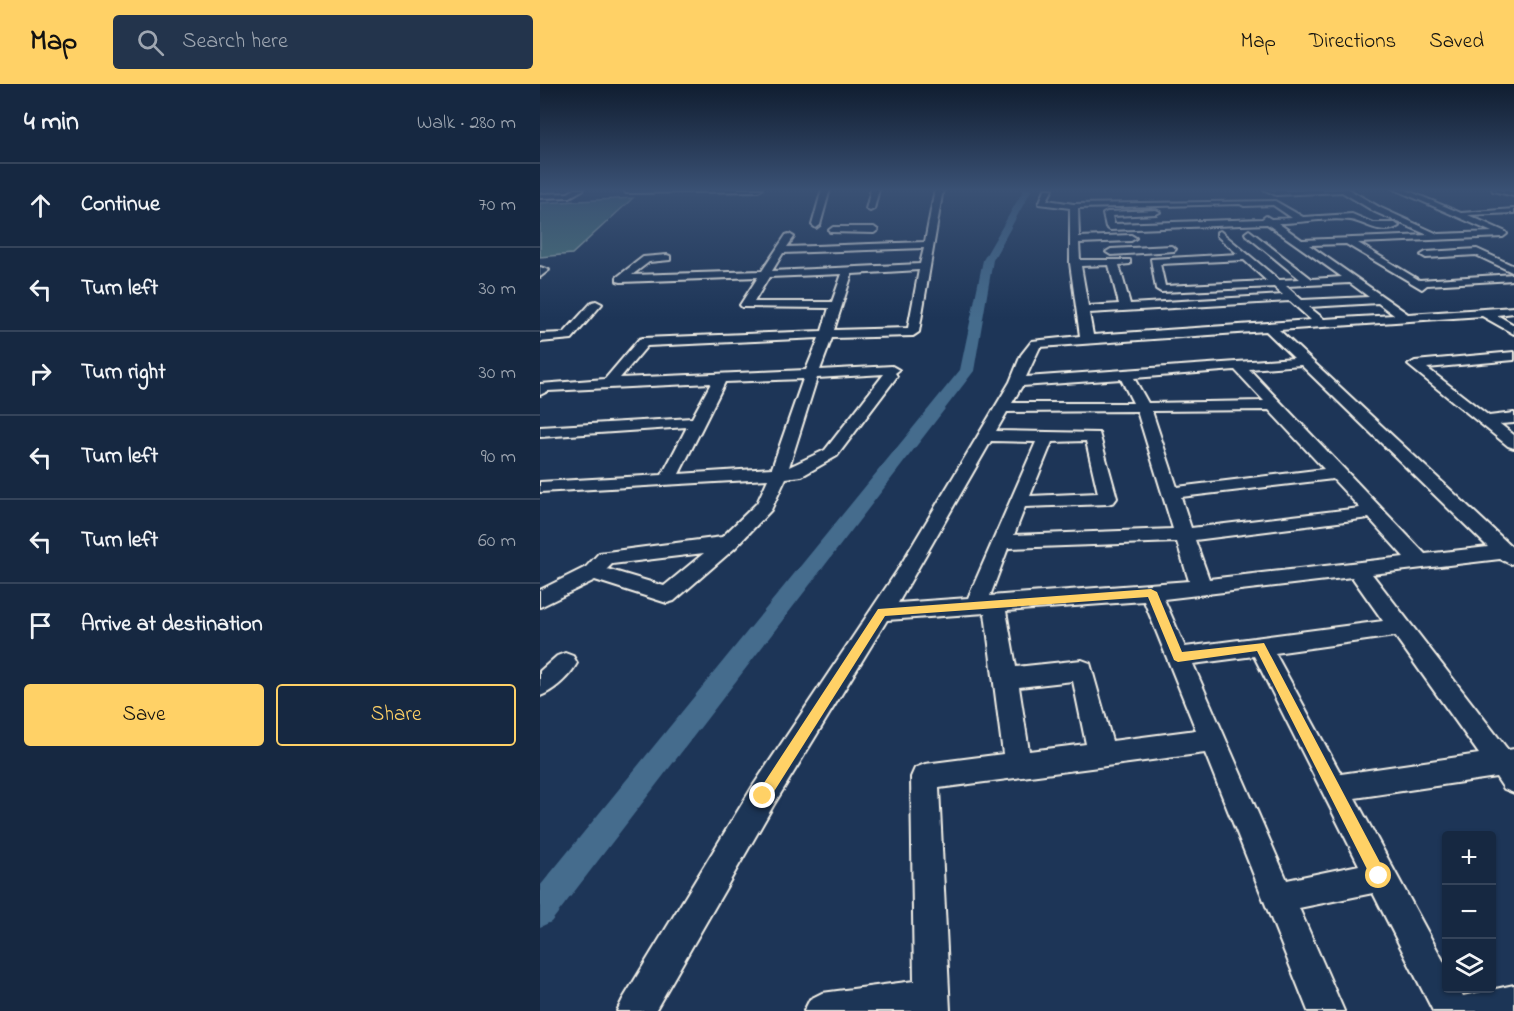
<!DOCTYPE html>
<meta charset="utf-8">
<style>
:root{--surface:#162841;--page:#23344c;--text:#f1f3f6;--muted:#9ea6b1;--line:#35445a;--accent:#ffd166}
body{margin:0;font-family:"Indie Flower",sans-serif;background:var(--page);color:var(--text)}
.controls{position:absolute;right:18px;bottom:18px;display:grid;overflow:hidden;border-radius:6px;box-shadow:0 2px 4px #0004}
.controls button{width:54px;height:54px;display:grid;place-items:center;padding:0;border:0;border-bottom:2px solid var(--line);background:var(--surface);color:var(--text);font:30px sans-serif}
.stop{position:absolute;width:18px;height:18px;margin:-14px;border:4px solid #ffd166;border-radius:50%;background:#fff}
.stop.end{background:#ffd166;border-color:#fff;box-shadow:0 2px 6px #0008}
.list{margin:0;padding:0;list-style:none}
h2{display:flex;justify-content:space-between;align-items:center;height:78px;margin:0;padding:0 24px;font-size:26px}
h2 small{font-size:20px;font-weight:400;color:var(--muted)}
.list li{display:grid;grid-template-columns:39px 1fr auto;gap:18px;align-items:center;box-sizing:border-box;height:84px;padding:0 24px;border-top:2px solid var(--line)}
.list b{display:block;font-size:22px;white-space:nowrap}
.list em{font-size:20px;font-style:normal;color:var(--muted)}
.actions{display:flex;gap:12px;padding:18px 24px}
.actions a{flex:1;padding:14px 0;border:2px solid var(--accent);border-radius:6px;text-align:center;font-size:21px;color:var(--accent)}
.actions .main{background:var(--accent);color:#111}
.icon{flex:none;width:33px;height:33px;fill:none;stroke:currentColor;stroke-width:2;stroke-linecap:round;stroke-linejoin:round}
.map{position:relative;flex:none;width:974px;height:927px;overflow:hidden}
header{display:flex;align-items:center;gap:36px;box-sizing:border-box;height:84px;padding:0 30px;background:var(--accent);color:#111}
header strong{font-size:28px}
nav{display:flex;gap:33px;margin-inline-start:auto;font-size:21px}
.search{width:420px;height:54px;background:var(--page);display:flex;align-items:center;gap:15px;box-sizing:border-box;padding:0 21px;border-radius:6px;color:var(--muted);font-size:22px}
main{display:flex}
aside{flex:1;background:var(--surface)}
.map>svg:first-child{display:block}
.green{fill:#4c7478;stroke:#a0b2b0;stroke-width:1.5}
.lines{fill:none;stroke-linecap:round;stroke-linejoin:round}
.canal{fill:#456c8d;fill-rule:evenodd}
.street-casing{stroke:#f4f1e8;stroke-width:4}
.street{fill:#1d3557;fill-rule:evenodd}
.route{fill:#ffd166}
</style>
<header>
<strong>Map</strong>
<div class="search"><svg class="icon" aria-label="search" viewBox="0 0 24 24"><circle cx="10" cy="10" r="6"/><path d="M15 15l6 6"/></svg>Search here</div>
<nav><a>Map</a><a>Directions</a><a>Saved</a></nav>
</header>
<main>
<aside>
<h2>4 min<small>Walk · 280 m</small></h2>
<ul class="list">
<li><svg class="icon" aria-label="ahead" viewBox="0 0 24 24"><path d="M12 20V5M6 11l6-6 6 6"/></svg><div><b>Continue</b></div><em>70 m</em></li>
<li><svg class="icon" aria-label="left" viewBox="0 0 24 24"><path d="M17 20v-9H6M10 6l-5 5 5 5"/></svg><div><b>Turn left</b></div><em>30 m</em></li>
<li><svg class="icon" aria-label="right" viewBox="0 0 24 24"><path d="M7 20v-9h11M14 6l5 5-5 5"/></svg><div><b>Turn right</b></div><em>30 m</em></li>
<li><svg class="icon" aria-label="left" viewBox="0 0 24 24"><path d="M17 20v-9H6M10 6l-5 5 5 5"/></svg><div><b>Turn left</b></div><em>90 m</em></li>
<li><svg class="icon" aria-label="left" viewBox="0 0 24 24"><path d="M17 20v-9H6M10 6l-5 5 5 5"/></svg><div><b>Turn left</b></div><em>60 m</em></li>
<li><svg class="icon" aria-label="arrive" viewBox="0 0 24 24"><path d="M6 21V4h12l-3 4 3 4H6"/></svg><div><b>Arrive at destination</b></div></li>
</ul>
<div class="actions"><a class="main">Save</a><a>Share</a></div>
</aside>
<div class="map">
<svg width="974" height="927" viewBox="0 0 974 927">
<rect width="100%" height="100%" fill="#1d3557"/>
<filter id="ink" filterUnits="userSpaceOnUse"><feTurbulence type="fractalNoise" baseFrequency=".0167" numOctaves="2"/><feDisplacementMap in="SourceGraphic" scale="12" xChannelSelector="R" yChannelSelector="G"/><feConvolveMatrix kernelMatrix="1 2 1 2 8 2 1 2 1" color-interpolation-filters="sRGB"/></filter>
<g filter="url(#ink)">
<polygon class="green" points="93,114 32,170 0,173 0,119"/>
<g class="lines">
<polygon class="canal" points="484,105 492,105 453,176 434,287 11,838 0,843 0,802 420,286 443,176"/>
<g class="street-casing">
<g id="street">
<polygon points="35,105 44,105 30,113 0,114 0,110 28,109"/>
<polygon points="83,105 222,105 218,107 86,109"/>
<polygon points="282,105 290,105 280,141 276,144 272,141"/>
<polygon points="331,105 339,105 334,125 330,127 326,125"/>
<path d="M395 105H403L379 248 373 252 292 254 280 286 352 282 359 286 355 289 357 292 355 295 297 372 262 392 246 394 231 426 195 464 134 517 127 519 55 496 0 523V506L46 483 59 469 182 453 217 419 228 395 0 408V398L122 391 147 343 0 353V343L152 334 171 299 8 307 0 311V300L65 295 99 255 103 254 282 247 289 224 202 223 200 221 218 193 81 198 77 197V193L103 173 127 171 130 172V176L109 178 92 191 222 187 246 151 249 150 254 153 247 163 385 158ZM384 164 380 180 232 187 243 169ZM379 186 368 244 294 246 312 190ZM302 190 292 218H214L229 193ZM279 254 266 286 80 294 107 262ZM344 290 285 366 249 383 277 294ZM263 295 232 384 139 390 185 298ZM164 469 124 502 67 485 72 480Z"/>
<path d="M505 105H513L507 116 534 120 735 117 763 133 812 130 833 139H855L859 142C842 153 825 138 810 136 788 133 760 139 738 139L762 156 888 151 835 128 802 108 736 111 723 105 737 107 808 105 841 124 898 150 952 148 854 105H864L921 129 974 125V129L928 131 966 148 967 150 963 153 818 159 879 196 974 190V196L887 201 882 205 806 160 769 161 868 230 974 223V229L957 231 974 241V250L942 232 739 246 974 465V479L970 480 960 475 832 490 968 666 974 665V709L964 705 956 693 815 714 906 882V904H919L923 912 974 901V927H893L833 809 759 824 804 927H768L665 669 399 704 410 927H264L270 915 282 909 374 897 371 693 375 684 385 680 463 670 445 529 347 536 233 722 115 927H77L83 915 213 702 357 487 470 298 481 271 492 257 540 252 530 179V124L499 120ZM700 120 704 122 733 121 752 134 731 135 726 132 722 135 574 140 572 132 616 130 620 128 616 126 567 128 563 130 566 143 570 146 727 140 802 193 772 195 709 146 705 149 706 151 760 195 739 196 680 147 677 148V152L698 170 611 175 616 205 621 208 734 203 743 211 590 220 579 181 590 180V176H540L539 159 591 157 596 154 591 151 539 153 538 124ZM704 176 727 197 625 202 620 180ZM569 181 579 220 548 222 541 182ZM810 199 829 213 762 216 746 202ZM750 217 771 236 553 251 549 229ZM838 219 854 231 784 235 769 223ZM726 247 754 274 486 293 500 263ZM761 281 948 463 885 470 709 285ZM695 286 724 317 608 319 594 294ZM581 295 593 319H472L482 302ZM729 326 784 385 637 403 612 327ZM597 327 633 445 474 451 485 423 568 420 574 418 577 414 559 349 456 347 467 328ZM451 357 496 358 428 514 358 519ZM546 357 558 409 490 412 512 358ZM793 395 820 424 651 444 641 413ZM829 434 864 473 669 495 655 456ZM637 458 649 497 450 512 468 464ZM812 493 843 537 645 563 624 515ZM604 517 656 646 572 657 550 579 542 576 476 583 466 527ZM855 552 939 670 801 690 735 569ZM714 572 819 781 747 796 653 580ZM533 597 546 660 489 667 479 603Z"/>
<polygon points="952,105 974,108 974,112 953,107"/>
<polygon points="293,143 334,143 338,146 334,149 290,148 289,146"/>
<polygon points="631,162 636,165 634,167 571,171 566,168 571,165"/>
<polygon points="937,165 974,182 974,189 936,171 886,174 881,171 886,168"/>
<polygon points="0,183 9,186 0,193"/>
<polygon points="56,217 62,220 32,255 0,258 0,250 24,249 52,218"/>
<polygon points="974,268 974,276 887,284 949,332 974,329 974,339 960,340 974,351 974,364 968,362 868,281 875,277"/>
<path d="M25 569 33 572 37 579C30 592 14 607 0 612V587L17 572Z"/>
</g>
</g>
<use href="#street" class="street"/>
</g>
</g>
<linearGradient id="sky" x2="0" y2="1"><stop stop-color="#101d30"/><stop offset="0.45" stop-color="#3a5174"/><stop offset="1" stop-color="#3a5174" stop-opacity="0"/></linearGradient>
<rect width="974" height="235" fill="url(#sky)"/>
<polygon class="route" points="611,505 617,508 642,568 724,559 844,786 846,792 844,797 839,799 833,797 717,567 638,578 634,576 608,513 345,532 228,717 223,719 218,717 216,712 218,708 338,525"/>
</svg>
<div class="controls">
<button>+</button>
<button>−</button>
<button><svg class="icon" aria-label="layers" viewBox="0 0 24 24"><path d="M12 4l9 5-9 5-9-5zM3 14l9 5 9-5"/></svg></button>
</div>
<div class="stop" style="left:839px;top:792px"></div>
<div class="stop end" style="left:223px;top:712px"></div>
</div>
</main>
